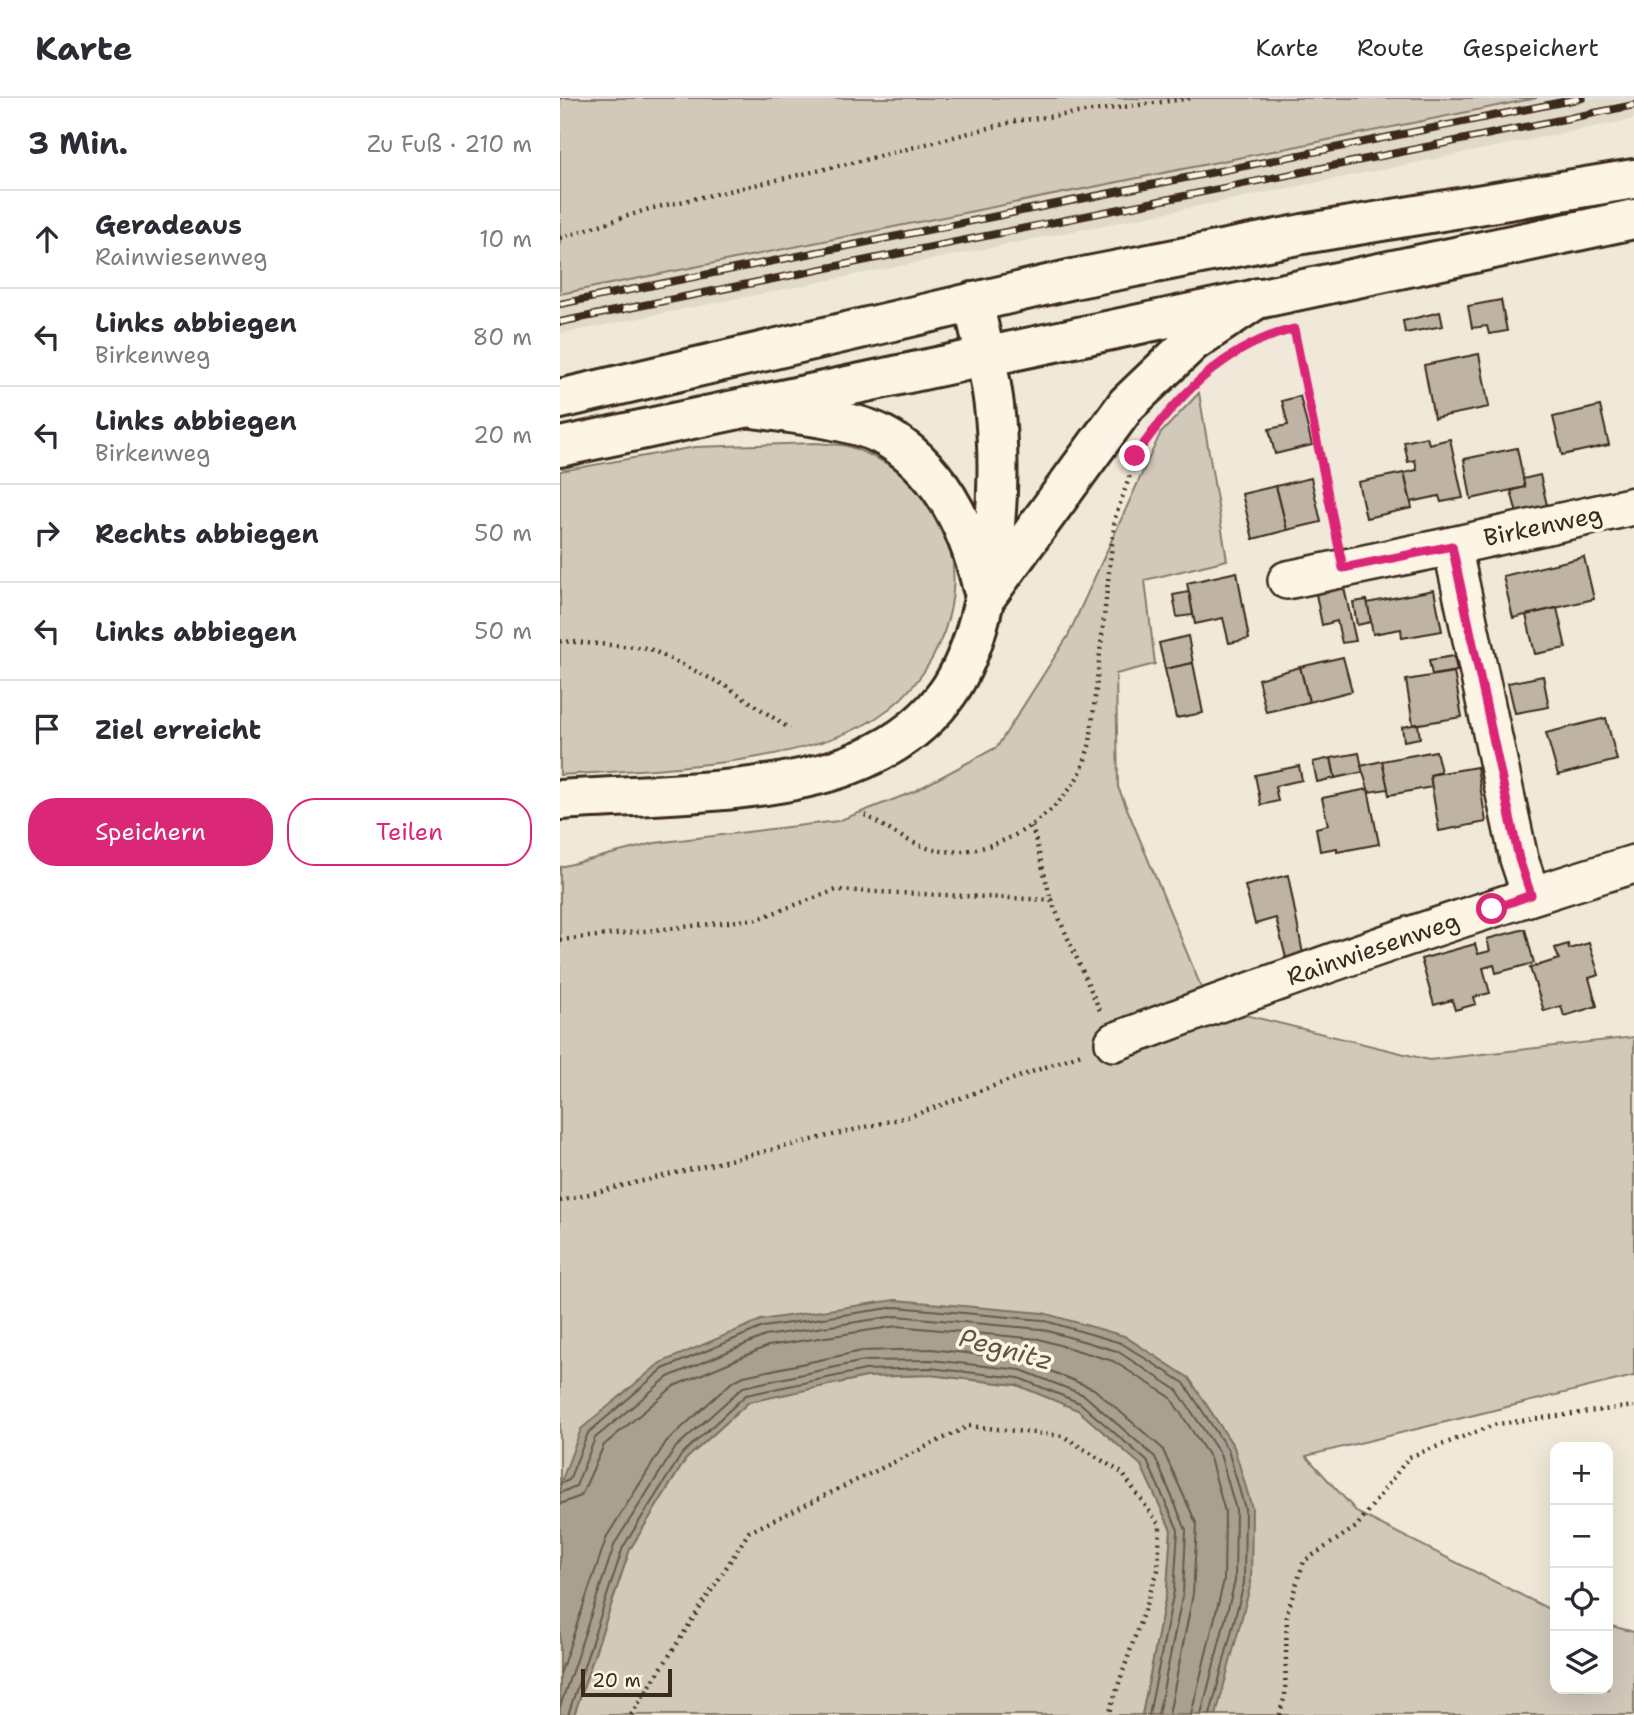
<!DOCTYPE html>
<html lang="de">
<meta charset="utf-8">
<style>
:root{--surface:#fff;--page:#f7f7f7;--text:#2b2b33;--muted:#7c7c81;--line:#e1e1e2;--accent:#db2777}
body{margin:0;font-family:"Shantell Sans",sans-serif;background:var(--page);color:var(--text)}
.controls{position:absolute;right:21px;bottom:21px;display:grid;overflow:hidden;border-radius:14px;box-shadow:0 7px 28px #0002}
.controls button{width:63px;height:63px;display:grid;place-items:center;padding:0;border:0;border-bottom:2px solid var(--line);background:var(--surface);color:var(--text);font:35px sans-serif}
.scale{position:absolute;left:21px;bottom:18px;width:91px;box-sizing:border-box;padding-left:7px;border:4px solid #3b2a1e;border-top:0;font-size:19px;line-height:24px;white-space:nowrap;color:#3b2a1e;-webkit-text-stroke:5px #fcf5e5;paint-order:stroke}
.stop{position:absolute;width:21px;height:21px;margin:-16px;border:5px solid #db2777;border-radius:50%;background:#fff}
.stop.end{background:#db2777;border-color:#fff;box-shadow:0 2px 7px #0008}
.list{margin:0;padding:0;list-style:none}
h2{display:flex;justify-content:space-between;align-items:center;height:91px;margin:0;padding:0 28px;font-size:30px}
h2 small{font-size:23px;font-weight:400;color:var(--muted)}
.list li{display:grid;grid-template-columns:46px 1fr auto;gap:21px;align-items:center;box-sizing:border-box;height:98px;padding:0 28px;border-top:2px solid var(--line)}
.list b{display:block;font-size:26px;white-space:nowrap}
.list p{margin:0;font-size:23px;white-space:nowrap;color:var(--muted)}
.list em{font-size:23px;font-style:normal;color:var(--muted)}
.actions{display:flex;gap:14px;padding:21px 28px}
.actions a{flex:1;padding:16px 0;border:2px solid var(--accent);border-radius:28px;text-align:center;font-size:24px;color:var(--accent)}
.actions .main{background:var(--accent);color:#fff}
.icon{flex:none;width:38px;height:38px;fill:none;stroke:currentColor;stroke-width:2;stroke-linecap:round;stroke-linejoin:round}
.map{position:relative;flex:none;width:1074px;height:1617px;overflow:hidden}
header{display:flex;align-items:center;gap:42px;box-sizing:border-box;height:98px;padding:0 35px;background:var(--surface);border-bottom:2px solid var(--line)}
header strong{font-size:33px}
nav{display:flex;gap:38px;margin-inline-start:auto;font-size:24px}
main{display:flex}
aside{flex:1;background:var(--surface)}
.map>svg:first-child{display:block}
.built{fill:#e1d9c9}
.green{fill:#d2c9ba;stroke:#867a6c;stroke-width:2}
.water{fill:#aaa091;stroke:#7e7163;stroke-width:2}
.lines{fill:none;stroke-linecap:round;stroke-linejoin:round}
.shore{stroke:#67594c;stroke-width:2}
.building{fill:#beb3a4;stroke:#3b2a1e;stroke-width:2}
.street-casing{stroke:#3b2a1e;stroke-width:42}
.primary-casing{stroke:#3b2a1e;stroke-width:44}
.highway-casing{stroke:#3b2a1e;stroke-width:44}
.path{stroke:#3b2a1e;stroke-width:4.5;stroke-dasharray:2 5;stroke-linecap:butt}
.street{stroke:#fcf5e5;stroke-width:37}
.primary{stroke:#fcf5e5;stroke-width:38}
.highway{stroke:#fcf5e5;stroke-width:38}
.rail-casing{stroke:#3b2a1e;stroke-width:8}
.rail{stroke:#fcf5e5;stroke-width:5;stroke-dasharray:16;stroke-linecap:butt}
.route{stroke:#db2777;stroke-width:9}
.labels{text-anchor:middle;stroke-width:7;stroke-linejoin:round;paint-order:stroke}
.street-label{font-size:24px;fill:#3b2a1e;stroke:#fcf5e5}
.water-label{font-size:26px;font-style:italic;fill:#625346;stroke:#fcf5e5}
</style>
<header>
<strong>Karte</strong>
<nav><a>Karte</a><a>Route</a><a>Gespeichert</a></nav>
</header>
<main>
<aside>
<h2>3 Min.<small>Zu Fuß · 210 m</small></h2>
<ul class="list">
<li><svg class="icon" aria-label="ahead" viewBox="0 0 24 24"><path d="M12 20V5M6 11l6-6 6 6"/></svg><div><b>Geradeaus</b><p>Rainwiesenweg</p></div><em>10 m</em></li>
<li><svg class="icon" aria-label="left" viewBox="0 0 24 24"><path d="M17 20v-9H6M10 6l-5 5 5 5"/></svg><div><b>Links abbiegen</b><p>Birkenweg</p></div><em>80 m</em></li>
<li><svg class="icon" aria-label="left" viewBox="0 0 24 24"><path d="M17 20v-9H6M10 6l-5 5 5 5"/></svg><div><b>Links abbiegen</b><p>Birkenweg</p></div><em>20 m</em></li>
<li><svg class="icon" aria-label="right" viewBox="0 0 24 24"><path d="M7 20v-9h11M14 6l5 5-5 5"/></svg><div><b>Rechts abbiegen</b></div><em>50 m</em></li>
<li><svg class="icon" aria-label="left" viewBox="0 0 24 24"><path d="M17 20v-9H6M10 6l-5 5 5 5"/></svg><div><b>Links abbiegen</b></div><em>50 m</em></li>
<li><svg class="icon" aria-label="arrive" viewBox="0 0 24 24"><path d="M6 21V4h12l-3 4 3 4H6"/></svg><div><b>Ziel erreicht</b></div></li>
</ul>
<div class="actions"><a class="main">Speichern</a><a>Teilen</a></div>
</aside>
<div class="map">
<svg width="1074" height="1617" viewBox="0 0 1074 1617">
<rect width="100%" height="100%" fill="#f0e9d9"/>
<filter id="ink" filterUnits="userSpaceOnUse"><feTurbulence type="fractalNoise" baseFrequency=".0143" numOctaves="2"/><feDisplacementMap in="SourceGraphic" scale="14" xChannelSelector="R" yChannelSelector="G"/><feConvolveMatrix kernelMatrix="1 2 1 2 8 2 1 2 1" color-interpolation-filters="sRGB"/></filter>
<g filter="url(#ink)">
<polygon class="built" points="977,0 1074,0 1074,21 0,236 0,196"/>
<g class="green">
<polygon points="0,0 977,0 0,196"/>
<polygon points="639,295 667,462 585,482 595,566 556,576 558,689 649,908 869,962 1074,939 1074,1278 746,1358 798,1415 995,1514 995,1591 1048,1591 1048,1527 1074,1534 1074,1617 656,1617 671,1553 674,1349 628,1280 564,1238 335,1202 0,1387 0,769 95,745 278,723 353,694 437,649 508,538 600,336"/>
<path d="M255 345C266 346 277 346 287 348 307 354 353 377 365 393 420 466 391 573 316 620 239 668 92 671 0 677V373L135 349Z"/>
<polygon points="370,1277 457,1287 518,1312 581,1367 611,1432 607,1492 582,1617 14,1617 70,1451 126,1361 189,1304 306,1279"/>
</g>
<polygon class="water" points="335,1202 483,1215 564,1238 629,1280 674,1349 692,1410 691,1485 656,1617 582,1617 607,1492 611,1432 581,1367 518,1312 457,1287 370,1277 306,1279 189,1304 126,1361 70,1451 14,1617 0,1617 0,1387 21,1331 100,1265 201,1222"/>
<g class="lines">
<g class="shore">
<polyline points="0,1386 9,1382 28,1335 103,1271 203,1229 336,1209 482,1222 561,1245 624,1285 668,1352 685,1411 684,1485 650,1617"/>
<polyline points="0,1395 16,1388 35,1340 108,1279 205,1238 336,1218 481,1231 557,1253 617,1292 660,1356 676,1412 675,1483 641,1617"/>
<polyline points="0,1406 21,1398 44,1347 114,1288 208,1248 337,1228 479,1241 553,1263 610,1299 650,1360 665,1414 664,1482 631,1617"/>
<polyline points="0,1576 47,1438 106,1344 172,1284 184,1278 302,1253 371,1251 464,1262 534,1291 602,1350 637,1427 633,1496 609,1617"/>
<polyline points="0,1609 55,1445 116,1349 183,1289 304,1263 371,1262 461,1272 524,1297 595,1359 626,1432 623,1495 598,1617"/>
<polyline points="8,1617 63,1449 122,1356 186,1297 305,1272 370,1270 459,1280 520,1305 587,1363 618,1432 614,1493 589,1617"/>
</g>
</g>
<g class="building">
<polygon points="941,202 947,233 929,236 927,228 912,230 908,208"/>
<polygon points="880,214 883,228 845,235 843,223"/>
<polygon points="919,256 929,309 874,320 864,267"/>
<polygon points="740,298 752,347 715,356 709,331 728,327 722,303"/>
<polygon points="1040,308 1049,347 1002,357 993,319"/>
<polygon points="867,339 869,346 890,341 903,400 881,404 879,398 851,404 844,375 857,372 855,362 848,364 844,344"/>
<polygon points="957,350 965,389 911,401 904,361"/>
<polygon points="844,375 852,410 806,420 798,384"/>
<polygon points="980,377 989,416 959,423 951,393 965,389 963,381"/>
<polygon points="751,380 761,424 727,432 716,388"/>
<polygon points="716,388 727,432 693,441 682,396"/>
<polygon points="1024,459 1034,501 953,520 943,478"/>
<polygon points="677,474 689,541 669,545 663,520 635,526 627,485"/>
<polygon points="784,490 796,543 782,545 777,523 762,527 756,496"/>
<polygon points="874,492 882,533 842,540 841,531 813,536 807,505"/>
<polygon points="629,494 633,517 617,519 613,497"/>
<polygon points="807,502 811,524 797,527 793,504"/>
<polygon points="997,510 1006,550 975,556 966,517"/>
<polygon points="628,538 633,565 605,571 599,545"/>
<polygon points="894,558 897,573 872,577 869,562"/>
<polygon points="783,559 792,593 749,604 740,569"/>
<polygon points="633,565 643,615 616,620 605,571"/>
<polygon points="740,569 749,604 706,614 698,581"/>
<polygon points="894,574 902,619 853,627 846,582"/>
<polygon points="983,578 989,609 955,615 948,585"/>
<polygon points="1046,620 1057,662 998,677 986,635"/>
<polygon points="858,626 860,640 844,643 842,629"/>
<polygon points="876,653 881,674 870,677 872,689 829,697 822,663"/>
<polygon points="799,655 803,674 775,680 771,660"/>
<polygon points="771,660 775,680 757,684 753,664"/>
<polygon points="822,663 828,691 809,694 801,668"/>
<polygon points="739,668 742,682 715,688 718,703 701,707 695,677"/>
<polygon points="917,669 926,724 879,733 870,677"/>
<polygon points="808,691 819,746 777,754 777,750 760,753 756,730 768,727 762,700"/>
<polygon points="728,777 743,856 726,860 716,820 695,826 685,788"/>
<polygon points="965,831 974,865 936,875 934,867 923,870 930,895 914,899 916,906 895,912 892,902 874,907 861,861 915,846 918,856 930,853 927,841"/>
<polygon points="1029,845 1039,877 1029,880 1037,908 1004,918 1001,908 984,913 970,870 999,861 995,850 1008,846 1009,851"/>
</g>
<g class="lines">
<g class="street-casing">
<g id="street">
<polyline points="892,448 1074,408"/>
<polyline points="727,482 892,448 959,761 971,797"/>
<path d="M554 944C725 879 899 819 1074 766"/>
</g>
</g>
<g class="primary-casing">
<g id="primary">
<polyline points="0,301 513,181 743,136 1074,81"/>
<polyline points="0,349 1074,121"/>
</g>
</g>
<g class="highway-casing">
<g id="highway">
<path d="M187 309C224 315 288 320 320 336 378 365 408 428 422 488"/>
<polyline points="428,496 567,306 632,244 698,200"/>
<path d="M0 702C85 696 211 697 289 667 326 653 359 632 383 601 434 537 444 387 434 308 430 273 421 239 413 204"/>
</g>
</g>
<g class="path">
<polyline points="0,140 89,111 296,64 456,23 632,0"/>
<polyline points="734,231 777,439"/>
<polyline points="0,543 88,550 168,589 230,631"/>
<path d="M305 717C329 731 354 750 382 753 435 758 491 723 517 680 524 670 526 656 530 645L555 420 578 354"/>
<polyline points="472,728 491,802"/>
<polyline points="0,842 197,821 276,792 491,802 541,915"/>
<polyline points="0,1103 351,1018 524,955"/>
<polyline points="71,1617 189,1434 409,1328 503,1338 562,1375 600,1428 598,1472 548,1617"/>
<polyline points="719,1617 725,1598 727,1515 744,1463 796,1429 849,1359 937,1326 1074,1308"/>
</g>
<use href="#street" class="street"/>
<use href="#primary" class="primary"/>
<use href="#highway" class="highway"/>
<g class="rail-casing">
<g id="rail">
<polyline points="0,206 1022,0"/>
<polyline points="0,224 1074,7"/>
</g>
</g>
<use href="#rail" class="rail"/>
</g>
</g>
<g class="lines" filter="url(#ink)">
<path class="route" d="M575 358C615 301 664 247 734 231L783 470 892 448 959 761 971 797 932 811"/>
</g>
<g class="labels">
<g class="street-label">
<text transform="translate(983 428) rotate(-12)" y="8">Birkenweg</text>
<text transform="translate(813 851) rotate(-19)" y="8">Rainwiesenweg</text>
</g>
<g class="water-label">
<text transform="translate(446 1251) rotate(15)" y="9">Pegnitz</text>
</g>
</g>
</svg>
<div class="controls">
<button>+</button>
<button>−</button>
<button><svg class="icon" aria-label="locate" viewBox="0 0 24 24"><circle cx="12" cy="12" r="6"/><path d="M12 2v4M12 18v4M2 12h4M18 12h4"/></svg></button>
<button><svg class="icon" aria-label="layers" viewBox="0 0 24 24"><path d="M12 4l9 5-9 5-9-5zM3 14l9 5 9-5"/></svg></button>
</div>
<div class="scale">20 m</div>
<div class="stop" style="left:932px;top:811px"></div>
<div class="stop end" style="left:575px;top:358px"></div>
</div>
</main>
